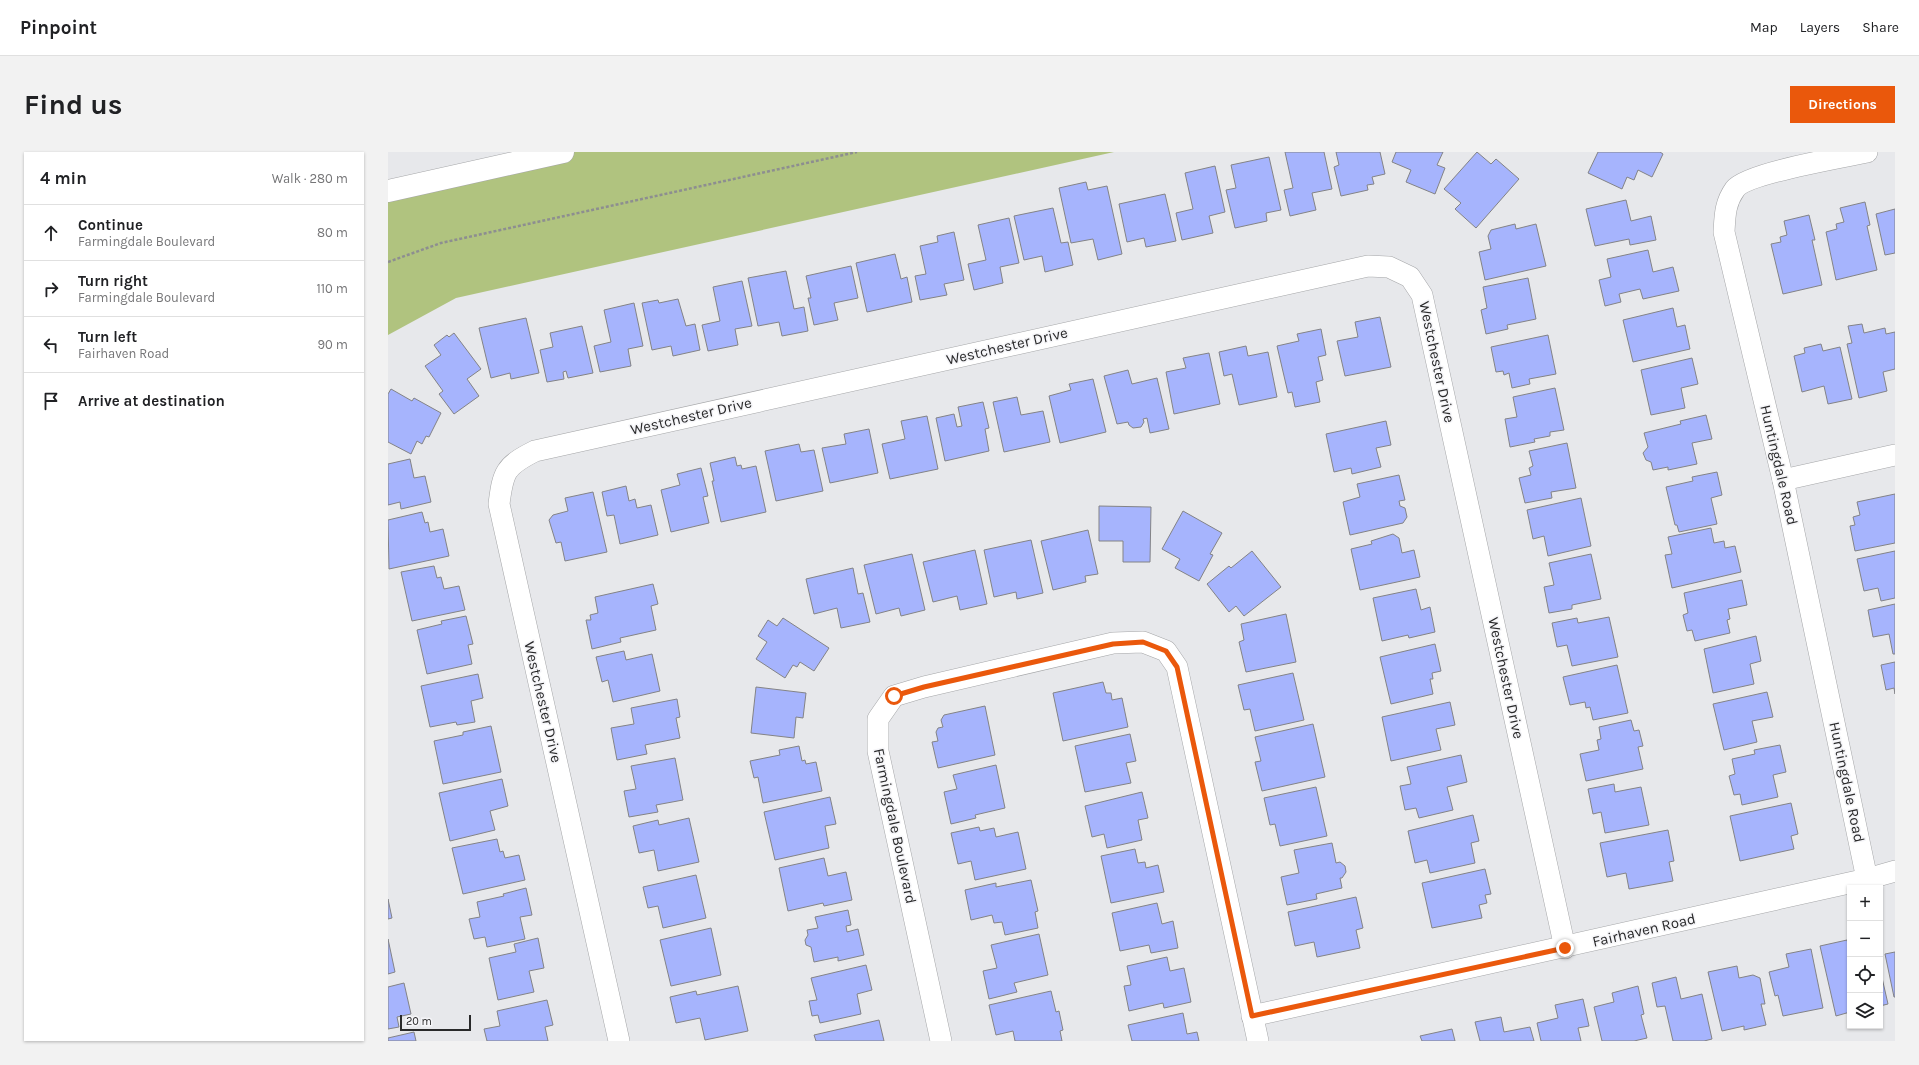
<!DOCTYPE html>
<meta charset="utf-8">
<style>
:root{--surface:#fff;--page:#f2f2f2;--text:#202124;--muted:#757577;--line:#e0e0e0;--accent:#ea580c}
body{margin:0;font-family:Karla,sans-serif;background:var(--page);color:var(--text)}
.controls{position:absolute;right:12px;bottom:12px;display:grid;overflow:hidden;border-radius:0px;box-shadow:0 1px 3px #0004}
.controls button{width:36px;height:36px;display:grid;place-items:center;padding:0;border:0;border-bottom:1px solid var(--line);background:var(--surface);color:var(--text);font:20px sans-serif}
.scale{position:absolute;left:12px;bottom:10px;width:71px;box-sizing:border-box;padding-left:4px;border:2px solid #29292a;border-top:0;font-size:11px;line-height:14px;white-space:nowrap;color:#29292a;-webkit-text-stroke:3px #f5f5f8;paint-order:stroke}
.stop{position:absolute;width:12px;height:12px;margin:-9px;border:3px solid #ea580c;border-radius:50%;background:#fff}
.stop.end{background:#ea580c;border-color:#fff;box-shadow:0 1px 4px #0008}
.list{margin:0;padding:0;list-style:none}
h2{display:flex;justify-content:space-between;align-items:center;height:52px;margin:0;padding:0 16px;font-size:17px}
h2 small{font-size:13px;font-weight:400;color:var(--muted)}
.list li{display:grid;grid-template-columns:26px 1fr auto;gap:12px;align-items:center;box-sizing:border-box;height:56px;padding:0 16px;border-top:1px solid var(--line)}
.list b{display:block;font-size:15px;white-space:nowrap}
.list p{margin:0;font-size:13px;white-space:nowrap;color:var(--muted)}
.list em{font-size:13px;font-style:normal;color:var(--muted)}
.icon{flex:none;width:22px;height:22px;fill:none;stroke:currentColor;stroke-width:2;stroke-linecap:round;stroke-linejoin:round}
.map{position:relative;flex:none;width:1507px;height:889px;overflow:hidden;border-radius:0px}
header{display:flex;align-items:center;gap:24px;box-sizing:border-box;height:56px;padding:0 20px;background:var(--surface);border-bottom:1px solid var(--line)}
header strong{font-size:19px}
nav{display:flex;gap:22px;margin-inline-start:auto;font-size:14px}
.intro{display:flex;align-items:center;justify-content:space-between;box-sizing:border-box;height:96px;padding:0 24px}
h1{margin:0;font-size:28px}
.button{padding:10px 18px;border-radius:0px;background:var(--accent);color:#fff;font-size:14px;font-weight:700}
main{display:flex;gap:24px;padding:0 24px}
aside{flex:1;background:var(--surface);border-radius:0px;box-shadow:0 1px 3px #0004}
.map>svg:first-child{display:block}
.green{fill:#b0c37f}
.building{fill:#a6b4fd;stroke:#838386}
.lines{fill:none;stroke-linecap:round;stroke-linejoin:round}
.street-casing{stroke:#a5a6a8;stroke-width:22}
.primary-casing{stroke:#a5a6a8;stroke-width:23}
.path{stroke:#8d8e90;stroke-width:2.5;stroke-dasharray:3 2;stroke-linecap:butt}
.street{stroke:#fff;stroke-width:21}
.primary{stroke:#fff;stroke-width:22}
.route{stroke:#ea580c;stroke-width:5}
.labels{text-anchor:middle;stroke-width:3;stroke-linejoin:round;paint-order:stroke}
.street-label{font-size:15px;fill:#29292a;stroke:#f5f5f8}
</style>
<header>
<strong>Pinpoint</strong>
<nav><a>Map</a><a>Layers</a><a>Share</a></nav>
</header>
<div class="intro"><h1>Find us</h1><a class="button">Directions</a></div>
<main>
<aside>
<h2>4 min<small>Walk · 280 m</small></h2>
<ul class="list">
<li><svg class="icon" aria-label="ahead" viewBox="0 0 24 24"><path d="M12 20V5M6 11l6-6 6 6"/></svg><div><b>Continue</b><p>Farmingdale Boulevard</p></div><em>80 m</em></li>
<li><svg class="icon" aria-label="right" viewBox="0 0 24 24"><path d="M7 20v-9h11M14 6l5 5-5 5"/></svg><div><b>Turn right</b><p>Farmingdale Boulevard</p></div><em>110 m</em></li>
<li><svg class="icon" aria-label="left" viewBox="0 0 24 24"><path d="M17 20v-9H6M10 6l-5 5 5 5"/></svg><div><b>Turn left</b><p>Fairhaven Road</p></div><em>90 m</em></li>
<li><svg class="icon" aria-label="arrive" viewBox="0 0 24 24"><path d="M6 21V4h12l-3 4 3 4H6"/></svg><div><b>Arrive at destination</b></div></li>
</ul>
</aside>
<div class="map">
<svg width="1507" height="889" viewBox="0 0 1507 889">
<rect width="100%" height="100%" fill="#e7e8eb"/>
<polygon class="green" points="175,0 726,0 68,146 0,183 0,39"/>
<g class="building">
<polygon points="897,0 936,0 944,37 924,41 928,58 902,64 896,38 905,36"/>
<polygon points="948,0 992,0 997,22 984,25 986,32 979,33 980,38 953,44 946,15 951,13"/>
<polygon points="1008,0 1055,0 1049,13 1057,16 1047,42 1018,30 1023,18 1004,10"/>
<polygon points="1089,0 1103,12 1108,7 1131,27 1088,76 1067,57 1073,51 1056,37"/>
<polygon points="1210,0 1272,0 1275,2 1264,25 1250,18 1246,28 1239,25 1234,37 1200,21"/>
<polygon points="881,5 893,58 878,61 879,69 847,76 838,38 848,36 843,13"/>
<polygon points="827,14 837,60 821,64 825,81 794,88 788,61 805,57 797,21"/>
<polygon points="698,30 700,38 719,34 734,102 710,108 705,87 683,91 671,36"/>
<polygon points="777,42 788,89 758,95 756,86 739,90 731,52"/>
<polygon points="1238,48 1243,69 1263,64 1268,88 1242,93 1241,87 1207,94 1198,57"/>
<polygon points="1477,50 1482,73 1479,74 1489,118 1448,128 1438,80 1449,77 1448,72 1456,70 1452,56"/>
<polygon points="665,56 673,91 680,90 685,113 657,120 654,104 636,108 626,64"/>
<polygon points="1507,57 1507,101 1497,103 1488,62"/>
<polygon points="1421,63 1427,88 1424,88 1434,133 1395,142 1383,92 1393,90 1392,85 1399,83 1396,69"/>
<polygon points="621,66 631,111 612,115 615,131 586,138 580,112 598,108 590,73"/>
<polygon points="1127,72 1128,77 1148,72 1158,114 1097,128 1091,100 1103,97 1100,84 1103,78"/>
<polygon points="566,80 576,128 556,132 559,143 532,148 527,124 538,122 532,94 550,90 549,84"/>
<polygon points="1260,98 1265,120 1285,115 1291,139 1255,147 1252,137 1231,142 1233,150 1217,154 1211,128 1223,125 1219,107"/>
<polygon points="507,102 513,127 519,125 524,150 479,160 468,111"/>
<polygon points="463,114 470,146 446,151 450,168 426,173 420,146 423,146 418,124"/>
<polygon points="398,119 406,157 416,155 420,179 394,184 391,170 370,174 360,126"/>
<polygon points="1140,126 1148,167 1119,173 1120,177 1098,182 1093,158 1099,156 1095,135"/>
<polygon points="354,129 364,174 347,177 350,193 320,199 314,173 332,169 325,135"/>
<polygon points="290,147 298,174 307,172 312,198 285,204 283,194 264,198 254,151 270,148 271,151"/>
<polygon points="246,151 255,194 240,197 243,214 212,220 206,194 223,190 216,158"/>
<polygon points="1285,156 1289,175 1297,173 1302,197 1245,210 1235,168"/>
<polygon points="992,165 1003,215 957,224 949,189 970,185 967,170"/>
<polygon points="138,166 151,221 123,227 122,221 103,226 91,176"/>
<polygon points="1474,172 1476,181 1497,176 1498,182 1507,180 1507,217 1495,220 1499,239 1471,246 1459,192 1464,191 1460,174"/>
<polygon points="194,174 205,221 180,226 178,219 175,220 176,227 159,230 152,198 165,195 162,181"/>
<polygon points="933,177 938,203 930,205 935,228 928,230 932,250 907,255 904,240 900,241 889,194 911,189 909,182"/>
<polygon points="66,181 93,217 79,227 91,244 66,262 51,242 55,239 37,214 53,203 46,193 59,183 61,185"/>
<polygon points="1160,183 1168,222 1141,227 1142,232 1124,236 1121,221 1116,223 1115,219 1108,220 1103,195"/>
<polygon points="1433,192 1435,199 1452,195 1464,247 1440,252 1436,234 1414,240 1406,204 1417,201 1416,196"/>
<polygon points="858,194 860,204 880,200 889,245 851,253 844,222 836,224 831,200"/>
<polygon points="821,201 832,252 786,262 778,220 798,216 795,206"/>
<polygon points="1304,206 1310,232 1293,236 1297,256 1263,263 1253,218"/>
<polygon points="740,218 744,232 769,226 781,277 762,281 759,266 755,267 756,270 753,275 745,276 741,273 740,270 729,272 716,224"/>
<polygon points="705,227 718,280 672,291 661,244 683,238 681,232"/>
<polygon points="1167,236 1176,278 1162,280 1162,284 1146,287 1147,290 1122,295 1117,267 1129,265 1125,245"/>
<polygon points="3,237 24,249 26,246 53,261 41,285 38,284 34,292 29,289 23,302 0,290 0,242"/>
<polygon points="629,245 633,263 655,259 662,290 616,300 605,250"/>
<polygon points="595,250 601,276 597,277 601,299 557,309 548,266 566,262 569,275 574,274 570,255"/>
<polygon points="1318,263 1324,287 1304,291 1309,312 1280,318 1280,315 1265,318 1263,310 1258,308 1255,301 1260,295 1256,281 1293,272 1292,269"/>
<polygon points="539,264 550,317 502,327 494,292 517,287 513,269"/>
<polygon points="998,269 1003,293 988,296 993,315 964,322 963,316 946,320 938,282"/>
<polygon points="481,277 490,321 442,331 434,296 458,292 456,282"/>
<polygon points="1179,291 1188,336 1163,340 1164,346 1137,351 1131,326 1143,323 1141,316 1145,314 1141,299"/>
<polygon points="411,292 413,300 426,298 435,339 388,349 377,299"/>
<polygon points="347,305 349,314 353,313 354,317 368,314 378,360 333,370 324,329 326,329 322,311"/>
<polygon points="22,307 26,326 37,324 43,350 13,357 12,350 0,353 0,312"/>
<polygon points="313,316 320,344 315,345 321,371 283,380 273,338 292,333 289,322"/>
<polygon points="1329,320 1334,343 1323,346 1329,372 1291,380 1289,373 1287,373 1278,335 1305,329 1304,325"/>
<polygon points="1011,323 1017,348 1011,349 1012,354 1017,356 1019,365 1015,371 962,383 955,350 972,345 969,332"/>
<polygon points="238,334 241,349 247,347 249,356 263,353 270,383 232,392 226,363 219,364 214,340"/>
<polygon points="205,340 219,400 177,409 173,390 168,391 161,368 165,363 180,359 177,346"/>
<polygon points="1507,342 1507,391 1467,399 1462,374 1467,373 1465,365 1472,363 1469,350"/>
<polygon points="1193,346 1203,394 1160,404 1156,384 1145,387 1139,358"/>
<polygon points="711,354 763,355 762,410 735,410 735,389 711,389"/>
<polygon points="795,359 834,381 822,402 825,403 811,429 787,416 792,407 774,397"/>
<polygon points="34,360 37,371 40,370 42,380 55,377 61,404 1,417 0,368"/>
<polygon points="1323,376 1326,391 1336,389 1337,396 1347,394 1353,420 1284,436 1277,403 1284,402 1280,385"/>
<polygon points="700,378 710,422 697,424 698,430 665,438 653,389"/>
<polygon points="1005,382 1011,386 1014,401 1026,398 1032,425 972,438 963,397 984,392 983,389"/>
<polygon points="643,388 655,441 629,447 628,440 606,445 596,398"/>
<polygon points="587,398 599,452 572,458 569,444 545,450 535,410"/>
<polygon points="864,399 893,435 856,464 848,454 841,460 819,432 841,414 843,416"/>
<polygon points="1507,399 1507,446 1493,449 1490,436 1476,439 1469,407"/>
<polygon points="524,402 537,458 513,464 511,456 488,462 476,413"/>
<polygon points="1203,402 1213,447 1184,453 1184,457 1161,461 1156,435 1166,433 1161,411"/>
<polygon points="46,414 49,426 53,425 56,437 71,434 77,458 24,469 13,420"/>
<polygon points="465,416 470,442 475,441 482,470 453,476 449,456 426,462 418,427"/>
<polygon points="1354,428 1359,453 1340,457 1342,467 1339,468 1342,481 1307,489 1304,478 1299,479 1295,463 1300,461 1296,441"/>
<polygon points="265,432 270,452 263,454 268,478 232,486 233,490 204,497 198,468 203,468 202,463 210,461 207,445"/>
<polygon points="1028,437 1033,458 1042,455 1047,480 1021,486 1020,483 994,489 985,446"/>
<polygon points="1507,452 1507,502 1505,502 1501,482 1485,485 1480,458"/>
<polygon points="898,462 908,510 858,520 851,490 856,488 853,472"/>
<polygon points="78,464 85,492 80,493 84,512 39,522 29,478 54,472 53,469"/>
<polygon points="1221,465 1230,505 1184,514 1179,493 1169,495 1164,471 1189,466 1190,471"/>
<polygon points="395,466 441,496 426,519 412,510 409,515 405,513 397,526 368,507 379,490 370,484 380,468 389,474"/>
<polygon points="1368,484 1373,509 1362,512 1366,532 1325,541 1316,497"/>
<polygon points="1047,492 1053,519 1044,521 1045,527 1042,527 1045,542 1003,552 992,505"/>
<polygon points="236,499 238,508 264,502 272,539 225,550 220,528 214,530 208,505"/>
<polygon points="1507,510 1507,542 1506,536 1498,538 1493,513"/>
<polygon points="1229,513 1240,561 1205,568 1202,555 1198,556 1197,550 1182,553 1175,525"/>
<polygon points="905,521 916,568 867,579 862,557 856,558 850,533"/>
<polygon points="90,522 95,546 83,549 87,570 69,573 68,570 42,575 33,534"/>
<polygon points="715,530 718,541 723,541 724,548 734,546 740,575 675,589 665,541"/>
<polygon points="368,535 418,541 415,566 408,565 406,586 363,581"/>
<polygon points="1379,540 1385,565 1364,569 1369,590 1336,598 1325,552"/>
<polygon points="289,547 292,565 288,566 292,586 257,593 259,602 229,608 223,576 246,572 243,556"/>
<polygon points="1062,550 1067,573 1048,577 1053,598 1003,609 994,565"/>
<polygon points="597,554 607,603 550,616 544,590 550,589 548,580 550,576 555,575 553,568 556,563"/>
<polygon points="1243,568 1246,579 1251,578 1255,594 1250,595 1255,617 1198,629 1192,602 1211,598 1209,588 1213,587 1211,575"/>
<polygon points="925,572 937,625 874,639 867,610 873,609 867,585"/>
<polygon points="103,574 113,620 55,632 46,589 75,583 75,580"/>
<polygon points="742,582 748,609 738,611 743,631 697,640 687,594"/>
<polygon points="1392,593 1398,620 1385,623 1390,645 1354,653 1352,642 1346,643 1341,624 1347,622 1344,607 1367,602 1366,598"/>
<polygon points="411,594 414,609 417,608 418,612 428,610 434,639 375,651 370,625 366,626 362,609 392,603 391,598"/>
<polygon points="1073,603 1079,630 1059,635 1065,658 1031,666 1028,656 1017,658 1012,634 1023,632 1019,615"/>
<polygon points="287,606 295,648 268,653 270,660 241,665 236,639 248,637 243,614"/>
<polygon points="608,613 617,656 587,663 588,666 563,672 556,640 569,637 565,623"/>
<polygon points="114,627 120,654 102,659 107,678 62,689 51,641"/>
<polygon points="1226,632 1227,640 1253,635 1261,673 1217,681 1213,660 1205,662 1200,637"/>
<polygon points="928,635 939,684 892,694 887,672 882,673 876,646"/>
<polygon points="754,640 760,666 750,668 754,688 719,696 716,682 704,685 697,654"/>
<polygon points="442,645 448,672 437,674 441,696 387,708 376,660"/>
<polygon points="1403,651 1410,682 1403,684 1406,697 1352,709 1342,664"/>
<polygon points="1085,663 1091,689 1083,691 1087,711 1042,721 1039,708 1027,711 1020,679"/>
<polygon points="301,666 311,710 270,719 266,698 251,701 245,674 270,668 271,673"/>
<polygon points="591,675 592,679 606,676 608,685 630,680 638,717 587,728 583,709 570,712 563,681"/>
<polygon points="1280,678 1286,709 1281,710 1285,729 1241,737 1238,721 1219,725 1212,691"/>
<polygon points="109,687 112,700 115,699 117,706 131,703 137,728 75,742 64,696"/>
<polygon points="944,691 948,711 952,710 957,714 958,720 954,726 952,726 954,736 928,742 929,747 899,753 893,725 911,721 906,698"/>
<polygon points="747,697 750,711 757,710 758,716 770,713 776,740 723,751 713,704"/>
<polygon points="436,706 440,724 458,720 464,748 436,754 435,751 400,759 391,716"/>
<polygon points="1097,717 1103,742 1097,743 1099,751 1091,753 1094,766 1044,776 1034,731"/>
<polygon points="308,723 318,766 275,776 270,754 260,756 255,735"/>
<polygon points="643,728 650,759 647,760 650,776 617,783 614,770 606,771 604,763 583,768 577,738 608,731 608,735"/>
<polygon points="138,736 144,763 132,765 137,787 99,795 97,785 86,787 81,767 92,765 89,750 116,744 115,742"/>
<polygon points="968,745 975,776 968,778 972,796 929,805 926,790 907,794 900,760"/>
<polygon points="0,747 4,766 0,767"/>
<polygon points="769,751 774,772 785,769 790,796 763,801 761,793 732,799 724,761"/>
<polygon points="460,758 463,773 458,774 459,780 470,777 476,803 450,809 450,805 426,810 423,795 418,793 417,788 420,783 419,778 430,776 427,765"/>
<polygon points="323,776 333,823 283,834 272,788"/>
<polygon points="651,782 660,823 626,831 629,840 601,847 595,819 609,816 603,793"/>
<polygon points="150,786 156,816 141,819 146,840 110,848 101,806 128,800 126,792"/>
<polygon points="0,787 7,820 0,822"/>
<polygon points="1459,788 1462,799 1462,860 1448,864 1432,794"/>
<polygon points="1423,797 1435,856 1395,864 1390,843 1387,844 1381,820 1401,815 1398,802"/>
<polygon points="1507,800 1507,845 1506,845 1497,802"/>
<polygon points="779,805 782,819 796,816 803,850 776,856 775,851 741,859 736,834 743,833 739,814"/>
<polygon points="478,813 484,838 469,842 473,862 432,871 430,863 424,864 421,849 429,848 423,826"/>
<polygon points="1349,814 1351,826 1365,823 1372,826 1377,852 1373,852 1378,873 1356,878 1356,874 1334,879 1320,820"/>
<polygon points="1492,817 1500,852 1492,854"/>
<polygon points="1288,825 1293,847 1314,842 1324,887 1316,889 1285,889 1277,854 1269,855 1264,831"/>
<polygon points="16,831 23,862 9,865 11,875 0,877 0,835"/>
<polygon points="350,834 360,879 317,888 312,866 288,871 282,845 308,839 309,843"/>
<polygon points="1250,834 1256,862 1253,863 1259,886 1246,889 1214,889 1206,855 1226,850 1224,841"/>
<polygon points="663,839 668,860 671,859 675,878 672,879 674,889 627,889 625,879 608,883 601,853"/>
<polygon points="1195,847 1201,874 1190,876 1193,889 1153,889 1149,871 1170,866 1167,853"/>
<polygon points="159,848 165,873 157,875 160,889 99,889 96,877 112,874 109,859"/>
<polygon points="795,861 799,882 809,880 811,889 744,889 740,873"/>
<polygon points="1113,865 1116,880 1142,875 1146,889 1092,889 1087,870"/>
<polygon points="491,868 496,889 428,889 426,883"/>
<polygon points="1064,877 1067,889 1034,889 1032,884"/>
<polygon points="26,880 28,889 0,889 0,886"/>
</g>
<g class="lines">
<g class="street-casing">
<g id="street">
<path d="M1479 0C1456 5 1359 21 1347 37 1337 51 1337 63 1336 80L1395 328 1479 727"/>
<polyline points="1395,328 1507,303"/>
<polyline points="864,864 1479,727 1507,719"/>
<path d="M231 889 111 352C115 320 117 314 147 299L980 114 1001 115 1022 125 1034 143 1177 796"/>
<polyline points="553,889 490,599 490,567 506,544 536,535 725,491 755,490 778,499 789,515 870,889"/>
</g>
</g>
<g class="primary-casing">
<polyline id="primary" points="0,39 175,0"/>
</g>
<polyline class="path" points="0,110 53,91 469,0"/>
<use href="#street" class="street"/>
<use href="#primary" class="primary"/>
</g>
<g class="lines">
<polyline class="route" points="506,544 536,535 725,492 755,490 778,499 789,515 864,864 1177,796"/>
</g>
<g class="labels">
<g class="street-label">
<text transform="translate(619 194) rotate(-13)" y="5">Westchester Drive</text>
<text transform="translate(1049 210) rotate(78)" y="5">Westchester Drive</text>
<text transform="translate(303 264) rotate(-13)" y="5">Westchester Drive</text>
<text transform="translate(1391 313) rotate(77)" y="5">Huntingdale Road</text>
<text transform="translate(1118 526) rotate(78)" y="5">Westchester Drive</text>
<text transform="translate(155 550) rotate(77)" y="5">Westchester Drive</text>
<text transform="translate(1459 630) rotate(78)" y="5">Huntingdale Road</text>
<text transform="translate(507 674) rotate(78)" y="5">Farmingdale Boulevard</text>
<text transform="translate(1256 778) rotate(-13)" y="5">Fairhaven Road</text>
</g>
</g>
</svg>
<div class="controls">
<button>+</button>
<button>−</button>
<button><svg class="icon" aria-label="locate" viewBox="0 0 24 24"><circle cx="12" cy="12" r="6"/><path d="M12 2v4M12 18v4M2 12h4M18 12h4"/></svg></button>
<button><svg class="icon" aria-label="layers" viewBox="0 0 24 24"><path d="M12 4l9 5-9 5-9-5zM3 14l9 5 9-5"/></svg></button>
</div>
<div class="scale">20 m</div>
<div class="stop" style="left:506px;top:544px"></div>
<div class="stop end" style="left:1177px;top:796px"></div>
</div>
</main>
